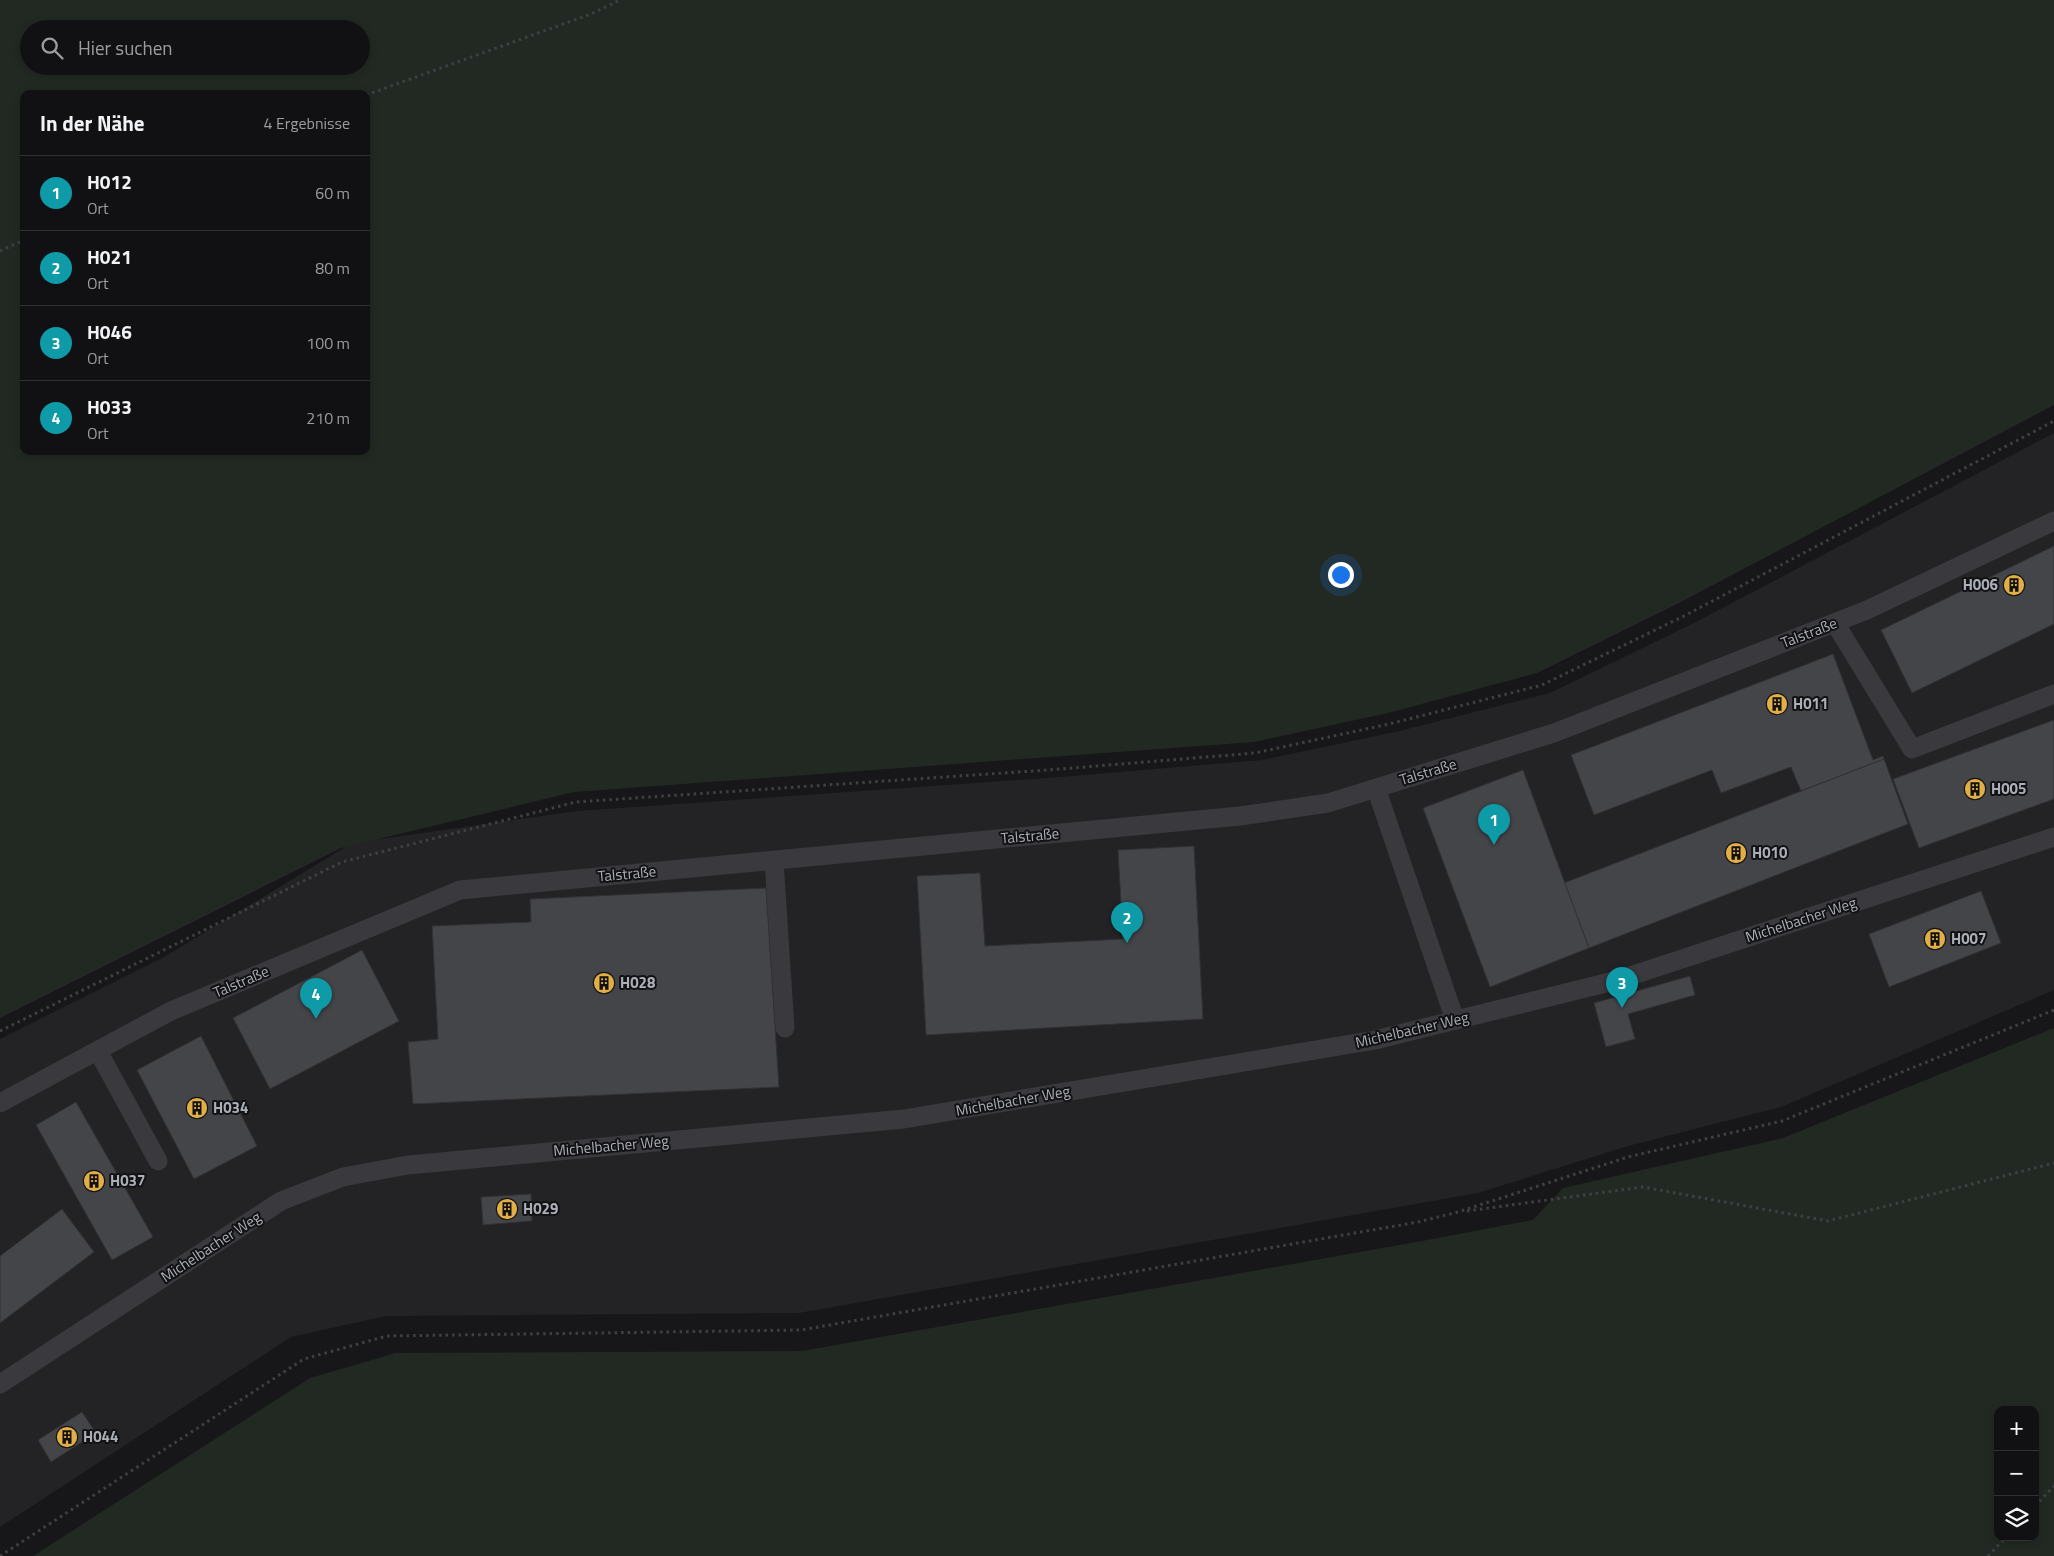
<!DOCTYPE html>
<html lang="de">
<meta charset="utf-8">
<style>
:root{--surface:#111113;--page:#1e1f21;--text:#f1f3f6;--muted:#9c9da0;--line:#303133;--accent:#e2ae46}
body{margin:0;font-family:"Titillium Web",sans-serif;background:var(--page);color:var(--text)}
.controls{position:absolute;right:15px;bottom:15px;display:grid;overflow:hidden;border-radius:10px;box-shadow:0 2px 8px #0003}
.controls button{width:45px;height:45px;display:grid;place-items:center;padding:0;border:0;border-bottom:1px solid var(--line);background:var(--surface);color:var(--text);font:25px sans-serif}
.you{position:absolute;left:1340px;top:574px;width:18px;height:18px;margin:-12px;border:4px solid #fff;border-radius:50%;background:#1a73e8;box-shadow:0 0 0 8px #1a73e833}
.badge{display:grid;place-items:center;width:32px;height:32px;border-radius:50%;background:var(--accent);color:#fff;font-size:16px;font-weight:700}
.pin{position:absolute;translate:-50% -41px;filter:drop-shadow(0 1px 2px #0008)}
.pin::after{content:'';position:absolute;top:26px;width:18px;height:15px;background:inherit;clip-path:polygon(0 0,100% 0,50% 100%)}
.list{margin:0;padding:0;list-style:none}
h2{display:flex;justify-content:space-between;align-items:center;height:65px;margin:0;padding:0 20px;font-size:21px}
h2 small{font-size:16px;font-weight:400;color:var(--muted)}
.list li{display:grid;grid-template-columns:32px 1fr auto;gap:15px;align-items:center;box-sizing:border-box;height:75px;padding:0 20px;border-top:1px solid var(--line)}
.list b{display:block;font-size:19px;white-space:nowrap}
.list p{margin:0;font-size:16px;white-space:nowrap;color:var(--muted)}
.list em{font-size:16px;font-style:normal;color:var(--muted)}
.icon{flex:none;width:28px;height:28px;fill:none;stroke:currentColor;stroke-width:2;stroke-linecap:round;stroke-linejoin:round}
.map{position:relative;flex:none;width:2054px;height:1556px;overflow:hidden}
.search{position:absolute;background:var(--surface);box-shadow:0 2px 8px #0003;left:20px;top:20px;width:350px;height:55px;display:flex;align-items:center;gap:12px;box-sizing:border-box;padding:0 18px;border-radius:28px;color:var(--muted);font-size:19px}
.panel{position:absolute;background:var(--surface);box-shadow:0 2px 8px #0003;left:20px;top:90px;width:350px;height:365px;border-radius:10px}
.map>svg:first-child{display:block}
.built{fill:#232326}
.green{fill:#222923;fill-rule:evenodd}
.building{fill:#444549;stroke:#313135}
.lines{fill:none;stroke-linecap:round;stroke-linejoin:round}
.path{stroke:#3f4045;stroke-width:3;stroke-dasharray:2.5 4;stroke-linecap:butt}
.service{stroke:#39393e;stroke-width:19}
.labels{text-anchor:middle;stroke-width:4;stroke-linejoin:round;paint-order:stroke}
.poi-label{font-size:15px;font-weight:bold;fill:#abafb8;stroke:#121214;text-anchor:start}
.street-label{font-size:15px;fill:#abafb8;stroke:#121214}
</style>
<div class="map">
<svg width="2054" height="1556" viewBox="0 0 2054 1556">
<rect width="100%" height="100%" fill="#171719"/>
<polygon class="built" points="2054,433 2054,990 1781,1107 1628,1146 1478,1193 799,1313 386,1316 291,1337 0,1527 0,1039 166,956 352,843 577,811 1048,778 1262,760 1395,732 1550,693 1696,622"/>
<g class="green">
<path d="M0 0H2054V405L1677 604 1537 673 1388 713 1254 742 574 792 341 848 0 1018ZM29 29H361V66H29ZM24 94H366V451H24Z"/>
<path d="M2054 1028V1556H33L310 1378 396 1353 802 1351 1422 1241 1533 1220 1563 1188 1783 1138ZM1998 1410H2035V1537H1998Z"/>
</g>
<g class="building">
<polygon points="2054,546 2054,624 1912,693 1881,630"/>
<polygon points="1833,654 1873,760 1883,756 1884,759 1801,791 1791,767 1721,793 1712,770 1594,815 1571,755"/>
<polygon points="2054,720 2054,799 1919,848 1893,779"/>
<polygon points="1884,759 1908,824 1589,948 1564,883"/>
<polygon points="1523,770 1589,948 1490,987 1423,808"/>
<polygon points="1194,846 1203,1019 926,1035 917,876 980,873 985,946 1123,939 1118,850"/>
<polygon points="766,888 779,1087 413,1104 408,1042 438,1039 432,926 531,922 530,899"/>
<polygon points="1981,891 2001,943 1889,987 1869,934"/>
<polygon points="362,950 399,1021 270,1089 233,1018"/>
<polygon points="1690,976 1695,995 1628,1014 1635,1039 1606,1047 1594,1003"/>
<polygon points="201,1036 257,1146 194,1179 137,1070"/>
<polygon points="76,1102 153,1237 112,1260 36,1125"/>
<polygon points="531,1194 532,1221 483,1225 481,1197"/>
<polygon points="62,1209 94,1252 0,1323 0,1256"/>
<polygon points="82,1412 96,1433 51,1462 38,1440"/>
</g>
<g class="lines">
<g class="path">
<polyline points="366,95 591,14 620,0"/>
<polyline points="0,251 24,240"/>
<polyline points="0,1031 342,862 576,802 1048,770 1255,753 1389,724 1542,685 1684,616 2054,421"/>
<polyline points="1467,1211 1643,1187 1828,1221 2054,1163"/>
<polyline points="2035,1506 2054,1486"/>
<polyline points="0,1556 304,1359 387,1336 801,1330 1418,1222 1458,1212 1628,1157 1782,1121 2054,1010"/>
<polyline points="1988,1556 2006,1537"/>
</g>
<g class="service">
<polyline points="1835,623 1912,749 2054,694"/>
<polyline points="1376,788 1455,1020"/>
<polyline points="774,861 785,1028"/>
<polyline points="98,1051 158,1161"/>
<polyline points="0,1103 171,1011 460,890 1240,816 1328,803 1554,733 1867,610 2054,521"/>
<polyline points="0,1384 281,1201 343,1177 408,1165 904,1119 1375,1040 1618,980 2054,837"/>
</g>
</g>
<defs>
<g id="building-disc" transform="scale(1.125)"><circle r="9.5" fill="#e2ae46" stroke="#121214"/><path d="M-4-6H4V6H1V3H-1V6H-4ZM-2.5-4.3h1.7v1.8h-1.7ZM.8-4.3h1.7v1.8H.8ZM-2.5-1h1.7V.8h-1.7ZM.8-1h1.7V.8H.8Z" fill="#111"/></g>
</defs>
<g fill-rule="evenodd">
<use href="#building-disc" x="2014" y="585"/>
<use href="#building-disc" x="1777" y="704"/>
<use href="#building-disc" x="1975" y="789"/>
<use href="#building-disc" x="1736" y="853"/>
<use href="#building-disc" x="1935" y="939"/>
<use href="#building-disc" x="604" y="983"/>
<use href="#building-disc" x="197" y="1108"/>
<use href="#building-disc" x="94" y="1181"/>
<use href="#building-disc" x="507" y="1209"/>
<use href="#building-disc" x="67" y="1437"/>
</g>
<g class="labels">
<g class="poi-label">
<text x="1998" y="590" text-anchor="end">H006</text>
<text x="1793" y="709">H011</text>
<text x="1991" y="794">H005</text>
<text x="1752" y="858">H010</text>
<text x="1951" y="944">H007</text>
<text x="620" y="988">H028</text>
<text x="213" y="1113">H034</text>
<text x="110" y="1186">H037</text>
<text x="523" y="1214">H029</text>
<text x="83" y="1442">H044</text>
</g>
<g class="street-label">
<text transform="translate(1809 633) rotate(-21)" y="5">Talstraße</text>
<text transform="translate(1428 772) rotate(-17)" y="5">Talstraße</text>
<text transform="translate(1030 836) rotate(-5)" y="5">Talstraße</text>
<text transform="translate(627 874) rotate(-5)" y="5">Talstraße</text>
<text transform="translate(1801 920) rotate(-18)" y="5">Michelbacher Weg</text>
<text transform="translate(241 982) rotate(-23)" y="5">Talstraße</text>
<text transform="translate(1412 1030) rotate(-13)" y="5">Michelbacher Weg</text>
<text transform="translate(1013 1101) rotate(-10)" y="5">Michelbacher Weg</text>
<text transform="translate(611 1146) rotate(-5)" y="5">Michelbacher Weg</text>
<text transform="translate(211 1247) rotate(-33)" y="5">Michelbacher Weg</text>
</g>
</g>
</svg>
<div class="controls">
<button>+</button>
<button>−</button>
<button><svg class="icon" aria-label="layers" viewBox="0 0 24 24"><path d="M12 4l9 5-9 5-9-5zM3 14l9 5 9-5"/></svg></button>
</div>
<div class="you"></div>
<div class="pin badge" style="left:1494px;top:845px;background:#0f9aa8">1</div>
<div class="pin badge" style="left:1127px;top:943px;background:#0f9aa8">2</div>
<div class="pin badge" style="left:1622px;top:1008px;background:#0f9aa8">3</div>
<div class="pin badge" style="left:316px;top:1019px;background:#0f9aa8">4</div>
<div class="search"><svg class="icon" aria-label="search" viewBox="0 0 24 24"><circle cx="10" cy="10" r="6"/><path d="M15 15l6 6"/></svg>Hier suchen</div>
<section class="panel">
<h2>In der Nähe<small>4 Ergebnisse</small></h2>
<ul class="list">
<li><span class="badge" style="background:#0f9aa8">1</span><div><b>H012</b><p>Ort</p></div><em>60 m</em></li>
<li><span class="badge" style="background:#0f9aa8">2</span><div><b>H021</b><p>Ort</p></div><em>80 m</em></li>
<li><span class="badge" style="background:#0f9aa8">3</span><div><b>H046</b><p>Ort</p></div><em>100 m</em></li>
<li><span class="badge" style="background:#0f9aa8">4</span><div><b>H033</b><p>Ort</p></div><em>210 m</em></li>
</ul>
</section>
</div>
